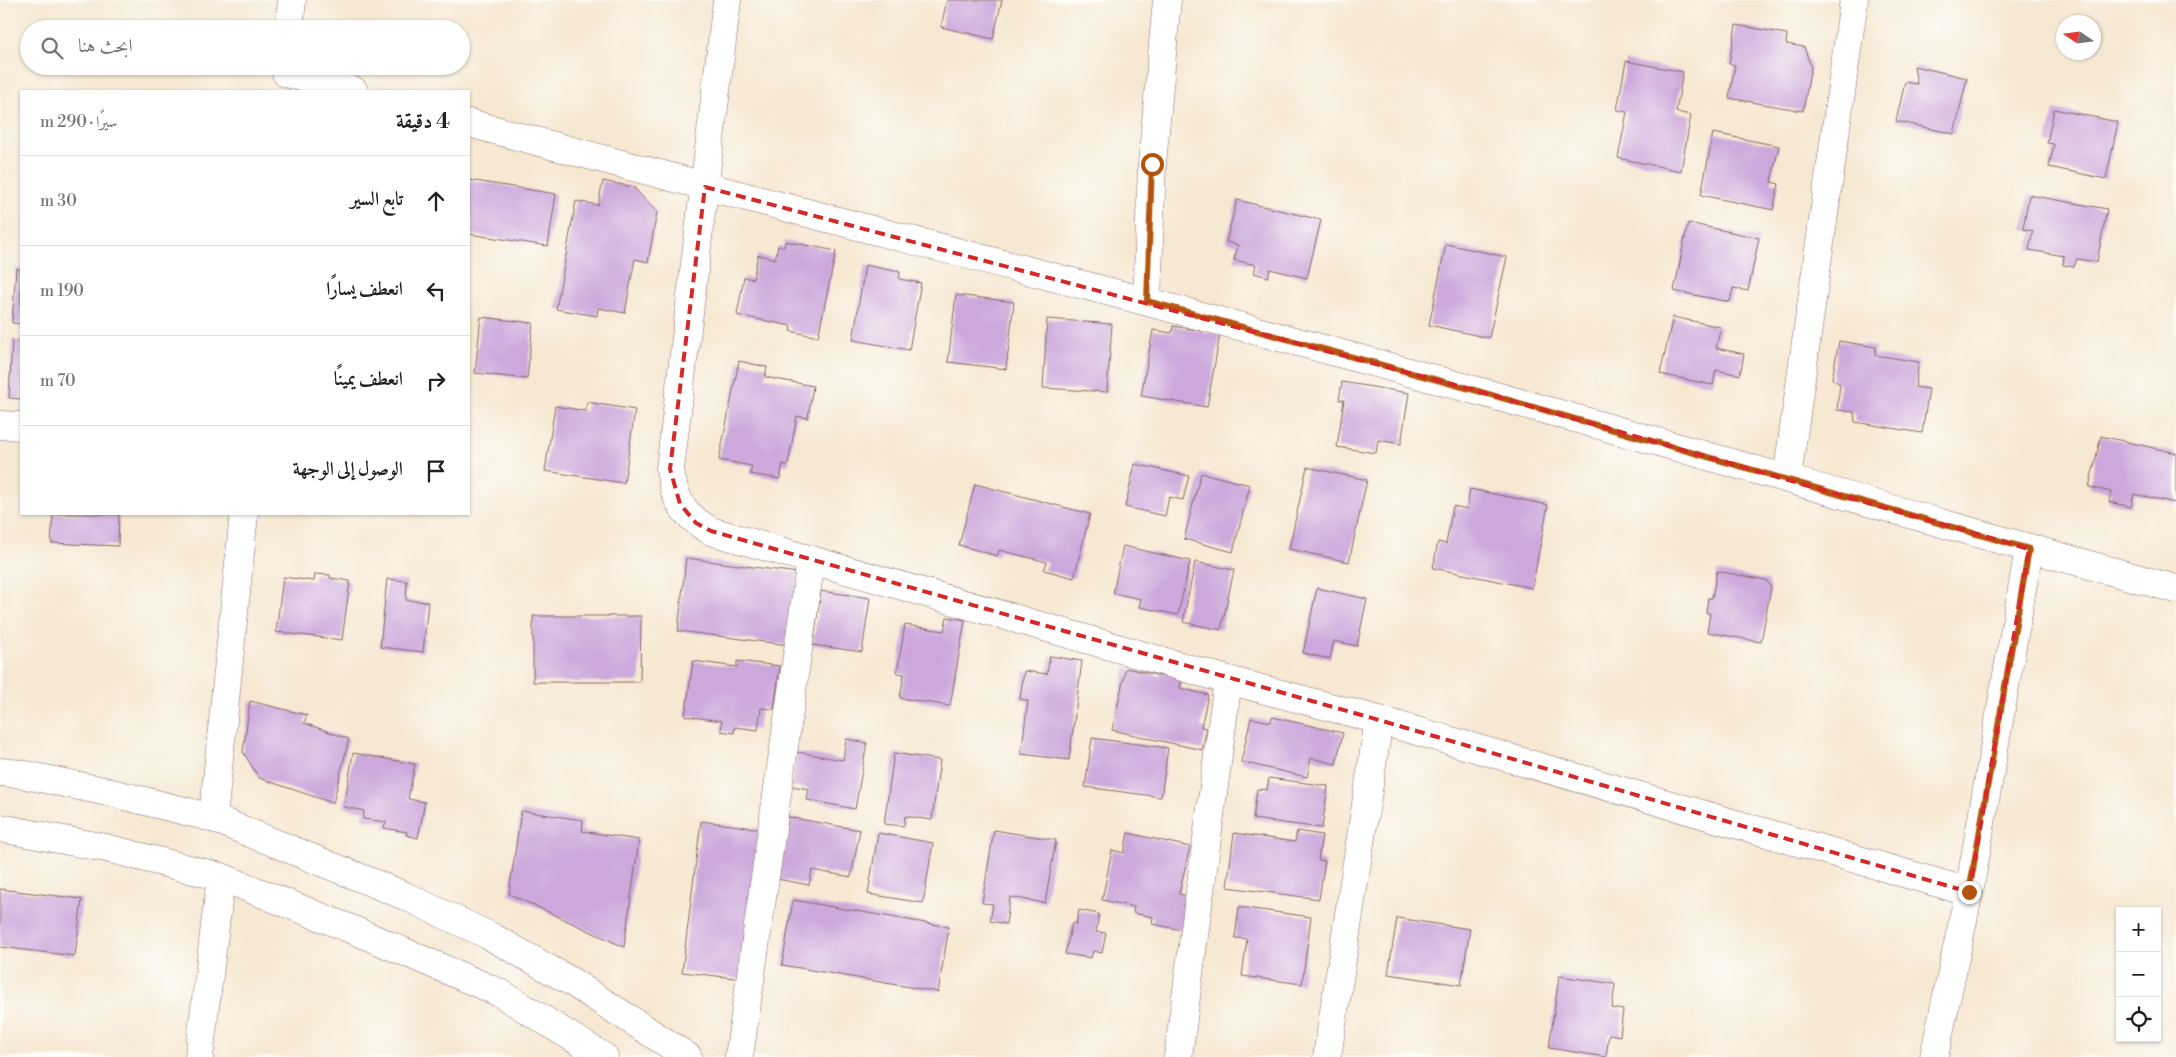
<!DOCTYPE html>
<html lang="ar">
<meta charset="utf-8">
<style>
:root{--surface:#fff;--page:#f2f2f2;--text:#202124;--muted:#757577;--line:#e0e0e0}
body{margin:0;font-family:"Libre Bodoni",Amiri,serif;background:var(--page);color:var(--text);direction:rtl}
.controls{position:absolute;right:15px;bottom:15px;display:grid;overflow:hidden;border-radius:0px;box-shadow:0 1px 4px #0004}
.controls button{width:45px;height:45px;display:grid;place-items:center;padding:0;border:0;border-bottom:1px solid var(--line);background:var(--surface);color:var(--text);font:25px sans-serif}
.compass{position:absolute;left:2056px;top:15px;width:45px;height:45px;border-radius:50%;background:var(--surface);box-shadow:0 1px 4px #0004;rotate:283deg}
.stop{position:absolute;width:15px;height:15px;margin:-11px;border:4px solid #b45309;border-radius:50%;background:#fff}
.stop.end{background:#b45309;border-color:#fff;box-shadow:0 1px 5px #0008}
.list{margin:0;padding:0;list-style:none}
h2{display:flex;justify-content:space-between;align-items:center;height:65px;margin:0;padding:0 20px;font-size:21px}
h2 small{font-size:16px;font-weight:400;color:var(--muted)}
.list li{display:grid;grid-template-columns:32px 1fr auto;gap:15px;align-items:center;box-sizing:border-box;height:90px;padding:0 20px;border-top:1px solid var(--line)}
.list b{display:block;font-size:19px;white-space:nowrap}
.list em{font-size:16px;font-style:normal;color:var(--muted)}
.icon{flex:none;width:28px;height:28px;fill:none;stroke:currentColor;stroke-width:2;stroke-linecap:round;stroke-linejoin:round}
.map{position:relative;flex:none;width:2176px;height:1057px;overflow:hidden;direction:ltr}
.search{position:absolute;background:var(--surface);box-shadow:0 1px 4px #0004;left:20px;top:20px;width:450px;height:55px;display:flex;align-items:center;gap:12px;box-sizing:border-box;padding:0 18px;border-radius:28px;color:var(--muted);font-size:19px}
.panel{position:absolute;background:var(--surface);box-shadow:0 1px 4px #0004;left:20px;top:90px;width:450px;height:425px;border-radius:0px;direction:rtl}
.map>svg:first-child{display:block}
.building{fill:#cca8dc}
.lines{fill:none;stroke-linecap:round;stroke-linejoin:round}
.minor-casing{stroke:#866565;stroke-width:29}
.secondary-casing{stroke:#866565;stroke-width:29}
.minor{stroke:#fff;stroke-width:28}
.secondary{stroke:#fff;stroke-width:28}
.route{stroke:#b45309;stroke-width:6}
.marked{fill:none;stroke:#d62828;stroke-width:4;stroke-dasharray:10 6;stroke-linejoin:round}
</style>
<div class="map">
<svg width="2176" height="1057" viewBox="0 0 2176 1057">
<rect width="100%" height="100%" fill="#fdfcf7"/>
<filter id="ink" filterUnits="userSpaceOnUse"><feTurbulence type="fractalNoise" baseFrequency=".02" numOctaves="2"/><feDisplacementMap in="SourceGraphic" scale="10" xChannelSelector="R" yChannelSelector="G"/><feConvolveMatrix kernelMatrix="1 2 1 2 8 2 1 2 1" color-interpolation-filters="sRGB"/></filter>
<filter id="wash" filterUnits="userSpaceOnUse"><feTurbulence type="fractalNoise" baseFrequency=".0096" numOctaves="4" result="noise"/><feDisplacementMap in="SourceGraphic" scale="20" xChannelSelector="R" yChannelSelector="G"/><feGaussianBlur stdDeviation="1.12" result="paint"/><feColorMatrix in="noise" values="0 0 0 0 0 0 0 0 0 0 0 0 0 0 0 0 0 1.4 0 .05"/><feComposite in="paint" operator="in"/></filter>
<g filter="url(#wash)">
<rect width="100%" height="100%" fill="#f6e8d2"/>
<g id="blocks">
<g class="building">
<polygon points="947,0 1002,0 993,39 941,27"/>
<polygon points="1736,25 1787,34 1786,44 1804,47 1811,67 1803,111 1729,98 1735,65 1729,64"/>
<polygon points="1626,61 1683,72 1676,112 1691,115 1681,171 1618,158 1627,112 1617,110"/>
<polygon points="1914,66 1967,78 1954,134 1896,121 1905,82 1917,84"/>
<polygon points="2054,109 2118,122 2106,179 2049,167 2054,144 2047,143"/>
<polygon points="1713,133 1779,146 1771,182 1779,184 1773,210 1701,195"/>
<polygon points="469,180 556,194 548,246 469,234"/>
<polygon points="603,181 633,187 657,212 648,262 635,259 625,313 598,308 597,316 556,309 576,201 598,205"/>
<polygon points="2029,195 2107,209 2097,262 2077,259 2074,267 2063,265 2064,256 2029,250 2033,231 2023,229"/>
<polygon points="1237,200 1321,220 1307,278 1270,269 1268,277 1254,273 1256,265 1234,260 1238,245 1226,242"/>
<polygon points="1688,223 1759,238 1748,291 1733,288 1730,302 1674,291"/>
<polygon points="785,241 836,251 818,337 790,331 791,326 737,315 744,277 753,279 758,255 775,259 778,246 784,247"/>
<polygon points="1446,244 1507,257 1489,338 1429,325"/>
<polygon points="865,265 900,272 899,279 921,283 909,350 853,340"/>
<polygon points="16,269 21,269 21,324 12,323"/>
<polygon points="956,295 1014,302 1006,369 948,362"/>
<polygon points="481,317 533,323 527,379 475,373"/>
<polygon points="1673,317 1721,327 1716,348 1744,354 1740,375 1716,370 1713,385 1660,374"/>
<polygon points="1047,319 1112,324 1107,392 1043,388"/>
<polygon points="1173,326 1220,334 1207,407 1141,396 1153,330 1172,333"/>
<polygon points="12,340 21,341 21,399 9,398"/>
<polygon points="1839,341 1876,347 1875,355 1919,362 1915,387 1929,389 1922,433 1855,422 1854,412 1837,410 1840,384 1832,379"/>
<polygon points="739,361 767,367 765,377 813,386 808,418 797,416 788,465 783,464 780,479 750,474 752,466 719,460"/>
<polygon points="1342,382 1409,393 1401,444 1378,440 1376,453 1337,447 1344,400 1339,400"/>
<polygon points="587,402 635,410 624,483 545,471 555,406 586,411"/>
<polygon points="2101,436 2176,453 2176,503 2134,494 2131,507 2109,502 2111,492 2089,487"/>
<polygon points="1135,464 1189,476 1183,500 1169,497 1165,516 1125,507"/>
<polygon points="1307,467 1367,480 1349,562 1289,549"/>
<polygon points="1201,473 1250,485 1233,552 1184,539"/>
<polygon points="975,484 1090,514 1074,578 1044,570 1047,562 999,550 997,556 959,545"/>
<polygon points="1470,489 1548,505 1532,588 1433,568 1438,542 1446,544 1453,506 1467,509"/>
<polygon points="53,514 119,514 118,546 51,543"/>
<polygon points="1123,546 1190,561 1178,615 1139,607 1141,599 1113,593"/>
<polygon points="686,558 798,573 789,645 678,631"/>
<polygon points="1195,562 1234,570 1221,630 1183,622"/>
<polygon points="1717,571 1766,580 1771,587 1761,642 1707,632 1710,613 1706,613 1708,598 1712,598"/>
<polygon points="315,574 330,575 330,578 350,581 342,640 276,632 283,577 314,581"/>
<polygon points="387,579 407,581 406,600 428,602 423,652 380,647"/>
<polygon points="1317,588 1367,599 1357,646 1334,641 1330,659 1303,653"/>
<polygon points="821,591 870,598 862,652 813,645"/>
<polygon points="533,616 641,616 640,682 533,682"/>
<polygon points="947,617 965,620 950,706 900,698 904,674 897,673 905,625 944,631"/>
<polygon points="1050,656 1082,661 1069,760 1021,754 1028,701 1020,699 1024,671 1047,674"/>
<polygon points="693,661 737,667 737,661 780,666 774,709 761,708 758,730 735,727 734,733 721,731 722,721 685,716"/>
<polygon points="1126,668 1161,676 1162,669 1183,673 1180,688 1208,695 1201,727 1207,728 1202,750 1112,730"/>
<polygon points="250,701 307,715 304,723 349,739 333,803 259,778 243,752"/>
<polygon points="1272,717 1343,733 1336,764 1311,758 1307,777 1241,762 1251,718 1271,722"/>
<polygon points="1092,738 1168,748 1161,797 1085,787"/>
<polygon points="846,739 867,743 855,809 807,800 809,789 791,786 797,752 843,760"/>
<polygon points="353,753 415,764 408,799 425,802 418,838 406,835 407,832 384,828 386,822 363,819 364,811 344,807"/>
<polygon points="894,753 940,760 932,820 905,816 904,826 884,824"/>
<polygon points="1269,778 1328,786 1322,828 1253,819 1257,789 1267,790"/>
<polygon points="521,811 583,820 582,831 639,840 624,947 509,894"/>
<polygon points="788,817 860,830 851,877 812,870 809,885 777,879"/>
<polygon points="701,821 762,829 743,979 682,972"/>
<polygon points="994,830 1056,840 1045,903 1010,897 1006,924 990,921 993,904 982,903"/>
<polygon points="1297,831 1322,835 1318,860 1325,861 1319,899 1227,887 1234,833 1295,842"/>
<polygon points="878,833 933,843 923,903 868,894"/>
<polygon points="1128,833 1190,847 1179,894 1189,896 1182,930 1152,924 1153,917 1133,913 1134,907 1102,900 1112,850 1124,853"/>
<polygon points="0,889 82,899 75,956 0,947"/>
<polygon points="793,900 949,927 938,992 782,965"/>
<polygon points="1239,907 1311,917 1302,984 1242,976 1247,939 1235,938"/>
<polygon points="1079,910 1099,914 1096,932 1106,933 1102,953 1093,951 1091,958 1065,954 1072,923 1076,924"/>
<polygon points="1397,918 1470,929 1461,985 1388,974"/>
<polygon points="1559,976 1615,984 1612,1008 1623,1010 1620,1036 1609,1034 1606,1057 1549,1048"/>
</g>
</g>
</g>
<g filter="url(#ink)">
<use href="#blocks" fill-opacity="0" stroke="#866565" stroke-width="1"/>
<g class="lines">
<g class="minor-casing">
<g id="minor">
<path d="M727 0 670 469C674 500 683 515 711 531L1228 680 1379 720 1969 892"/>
<polyline points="289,29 292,0"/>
<polyline points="286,73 354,91"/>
<path d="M469 123C803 214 1140 297 1474 390 1709 455 1942 525 2176 589"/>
<polyline points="1147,301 1152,164 1167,0"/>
<polyline points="0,425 21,426"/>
<polyline points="1787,478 1854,0"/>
<polyline points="213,818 244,514"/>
<polyline points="199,1057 221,877"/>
<polyline points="739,1057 811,560"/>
<polyline points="1178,1057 1228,680"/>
<polyline points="1327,1057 1379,720"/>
<polyline points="1934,1057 1969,892 2029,549"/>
</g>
</g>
<g class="secondary-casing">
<g id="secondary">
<polyline points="0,772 21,774 108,792 213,818 405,896 492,937 572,982 688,1057"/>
<polyline points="0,828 106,848 221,877 356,931 500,993 604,1057"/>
</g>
</g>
<use href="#minor" class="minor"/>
<use href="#secondary" class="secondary"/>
</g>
</g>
<g class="lines" filter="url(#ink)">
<polyline class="route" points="1152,164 1147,301 1474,390 2029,549 1969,892"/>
</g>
<path class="marked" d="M705 187 1474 390 2029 549 1969 892 1379 720 711 531 696 523 680 504 670 469Z"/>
</svg>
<div class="controls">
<button>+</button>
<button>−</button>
<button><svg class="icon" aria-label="locate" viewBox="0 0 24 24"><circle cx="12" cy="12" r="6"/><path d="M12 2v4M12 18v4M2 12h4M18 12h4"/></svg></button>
</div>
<svg class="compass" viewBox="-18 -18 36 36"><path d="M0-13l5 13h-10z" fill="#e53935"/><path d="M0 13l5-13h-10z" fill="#757577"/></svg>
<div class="stop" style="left:1152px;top:164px"></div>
<div class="stop end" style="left:1969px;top:892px"></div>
<div class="search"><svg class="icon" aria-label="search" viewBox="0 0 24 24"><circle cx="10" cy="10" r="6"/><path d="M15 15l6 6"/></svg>ابحث هنا</div>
<section class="panel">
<h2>4 دقيقة<small>سيرًا · 290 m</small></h2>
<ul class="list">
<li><svg class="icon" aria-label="ahead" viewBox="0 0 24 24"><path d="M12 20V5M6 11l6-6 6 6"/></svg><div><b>تابع السير</b></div><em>30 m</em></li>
<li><svg class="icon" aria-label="left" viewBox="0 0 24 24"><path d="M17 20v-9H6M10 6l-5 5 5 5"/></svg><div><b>انعطف يسارًا</b></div><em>190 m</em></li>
<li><svg class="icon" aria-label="right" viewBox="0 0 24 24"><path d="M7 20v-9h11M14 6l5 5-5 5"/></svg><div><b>انعطف يمينًا</b></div><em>70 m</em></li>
<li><svg class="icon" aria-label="arrive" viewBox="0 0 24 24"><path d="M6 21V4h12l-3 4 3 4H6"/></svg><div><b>الوصول إلى الوجهة</b></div></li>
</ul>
</section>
</div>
